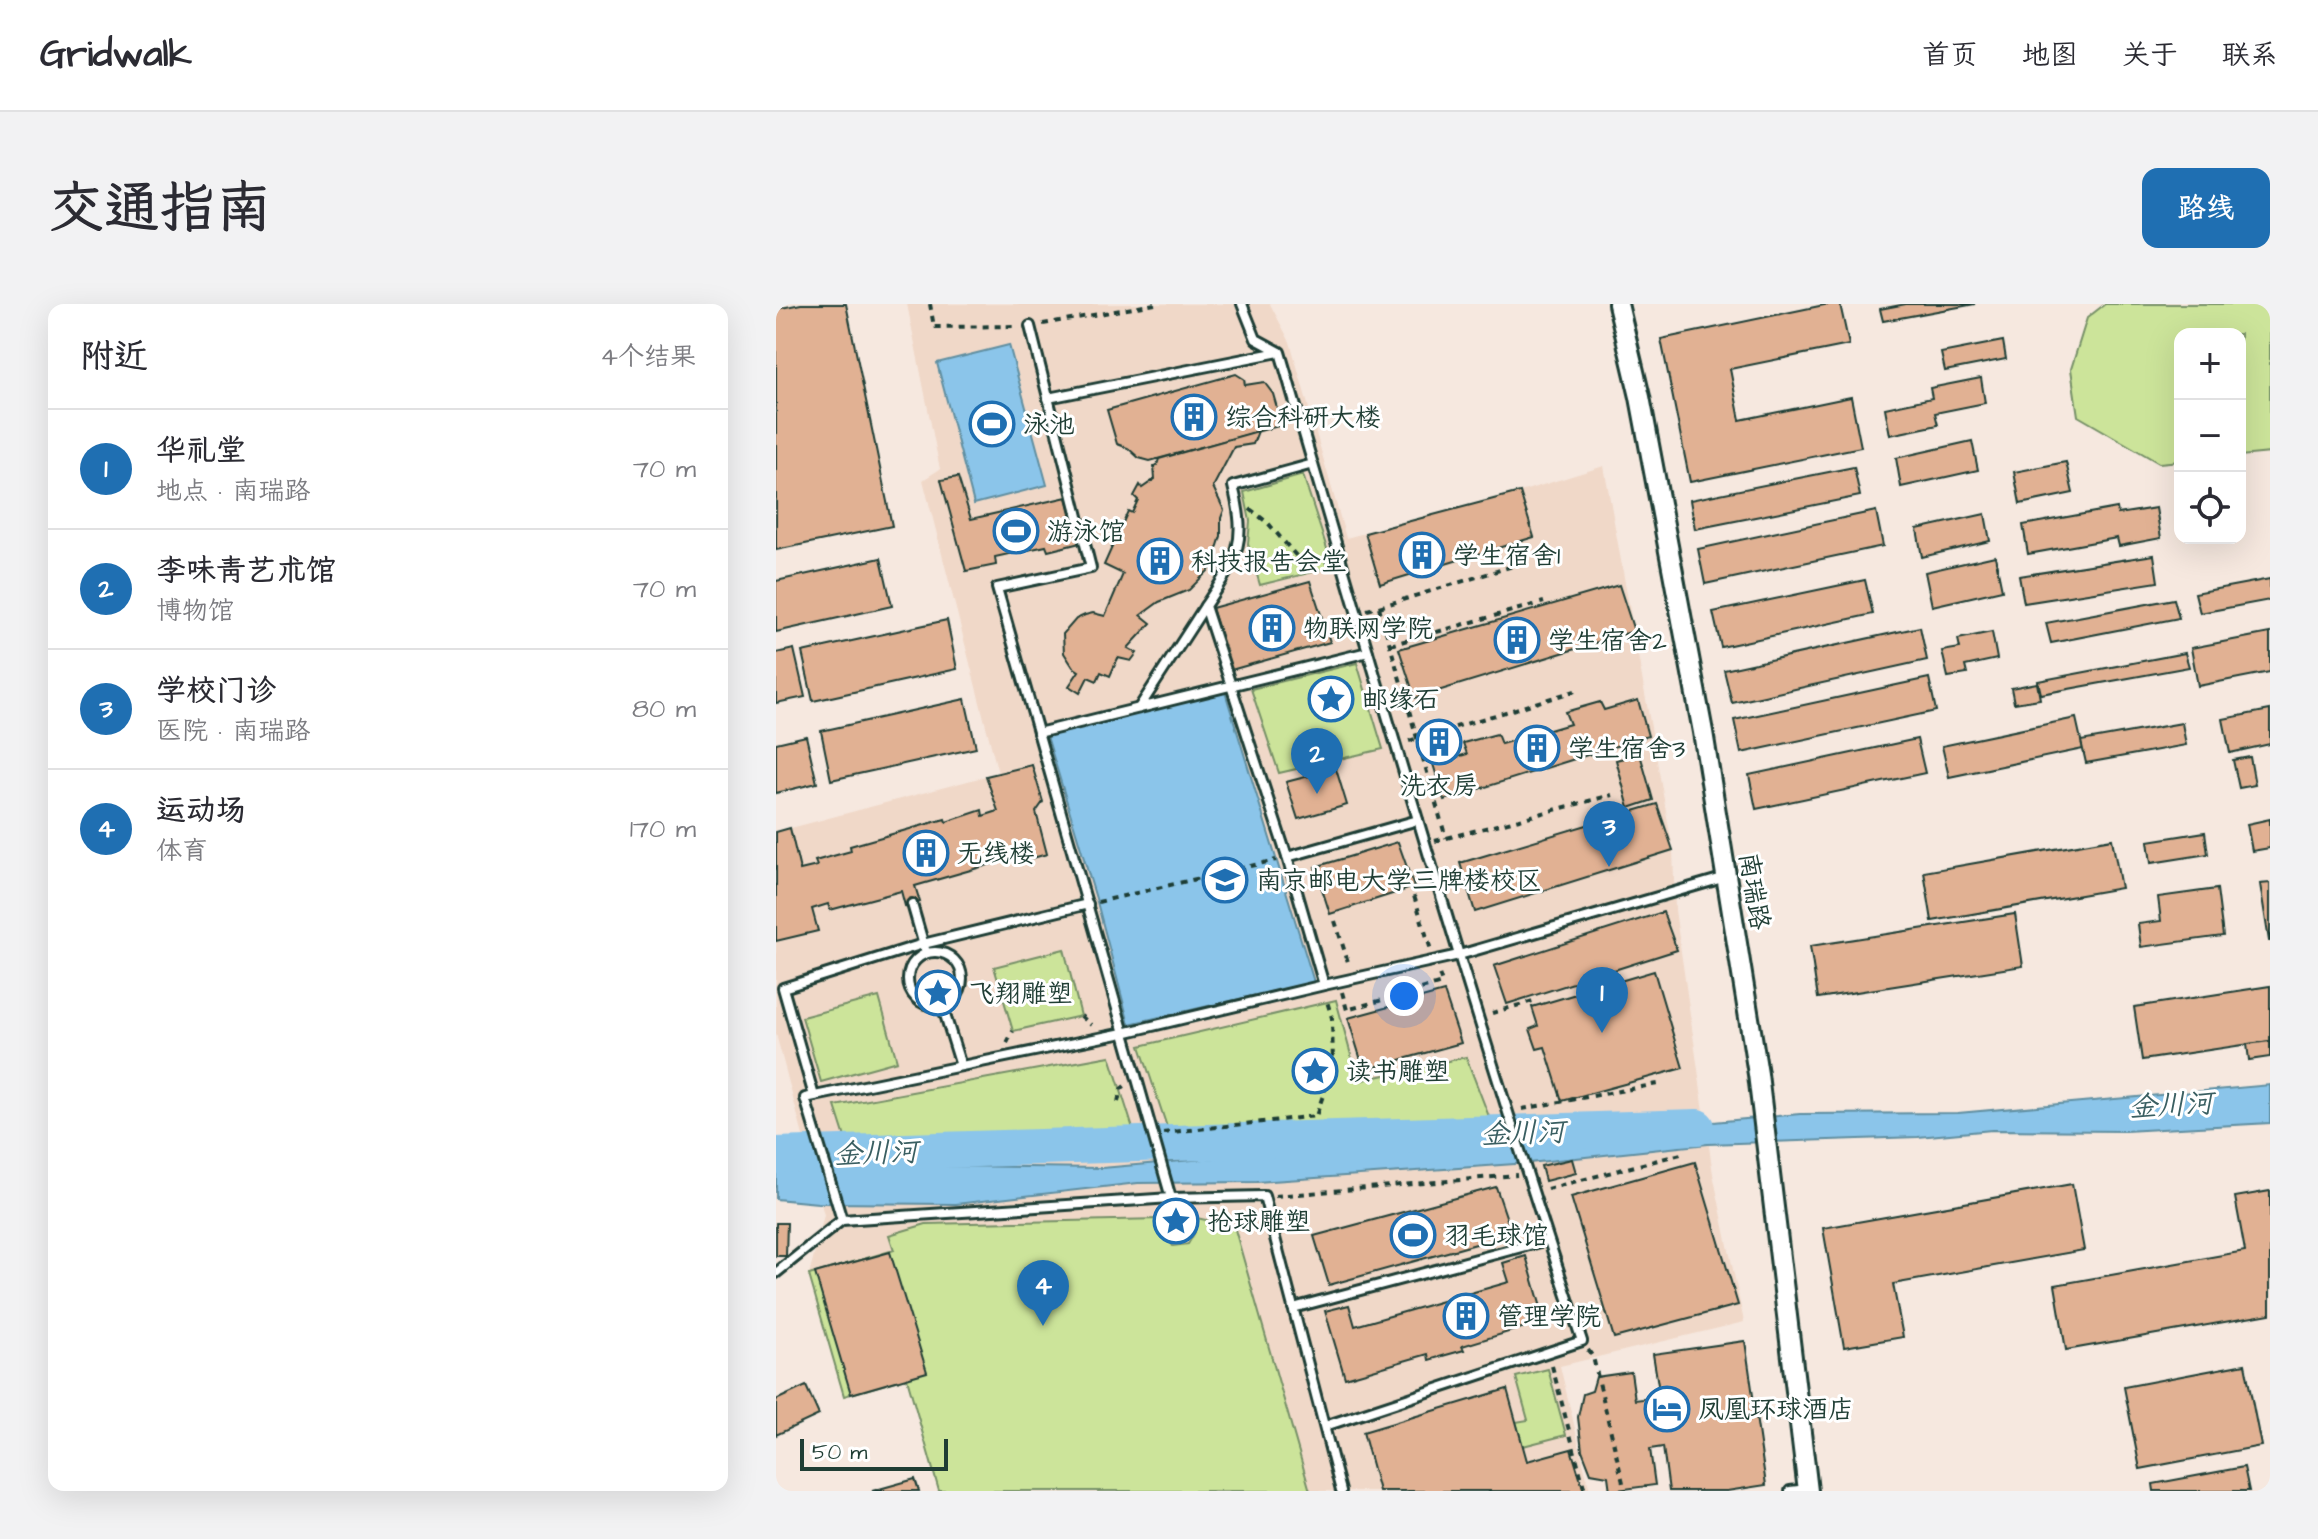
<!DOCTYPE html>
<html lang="zh">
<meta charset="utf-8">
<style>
:root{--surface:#fff;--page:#f2f2f3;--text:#2b2b33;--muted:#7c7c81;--line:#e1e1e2;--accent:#1f6fb2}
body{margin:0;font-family:"Architects Daughter","LXGW WenKai TC",sans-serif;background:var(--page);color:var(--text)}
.controls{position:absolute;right:24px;top:24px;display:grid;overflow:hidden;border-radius:16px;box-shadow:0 8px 32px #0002}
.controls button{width:72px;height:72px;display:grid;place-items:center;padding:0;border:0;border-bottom:2px solid var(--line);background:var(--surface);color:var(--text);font:40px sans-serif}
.scale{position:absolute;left:24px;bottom:20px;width:148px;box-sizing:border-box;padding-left:8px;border:4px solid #1f3d34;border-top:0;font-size:22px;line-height:28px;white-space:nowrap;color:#1f3d34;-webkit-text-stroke:6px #fff;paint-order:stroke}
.you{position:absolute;left:628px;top:692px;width:28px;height:28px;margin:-20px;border:6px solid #fff;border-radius:50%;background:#1a73e8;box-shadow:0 0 0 12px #1a73e833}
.badge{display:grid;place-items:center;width:52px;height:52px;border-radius:50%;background:var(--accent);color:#fff;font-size:26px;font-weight:700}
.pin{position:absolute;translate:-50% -66px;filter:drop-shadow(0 2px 4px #0008)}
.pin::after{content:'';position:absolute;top:42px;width:28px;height:24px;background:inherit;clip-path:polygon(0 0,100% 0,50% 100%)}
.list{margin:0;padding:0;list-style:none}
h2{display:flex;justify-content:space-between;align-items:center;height:104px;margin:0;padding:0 32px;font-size:34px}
h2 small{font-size:26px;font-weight:400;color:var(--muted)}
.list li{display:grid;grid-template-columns:52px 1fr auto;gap:24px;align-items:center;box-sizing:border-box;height:120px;padding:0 32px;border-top:2px solid var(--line)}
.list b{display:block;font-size:30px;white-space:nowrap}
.list p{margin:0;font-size:26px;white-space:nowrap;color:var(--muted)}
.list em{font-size:26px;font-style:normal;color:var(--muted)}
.icon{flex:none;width:44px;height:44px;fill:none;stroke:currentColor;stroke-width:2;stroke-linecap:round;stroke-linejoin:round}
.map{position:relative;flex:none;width:1494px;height:1187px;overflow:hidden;border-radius:16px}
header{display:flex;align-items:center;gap:48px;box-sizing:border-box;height:112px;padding:0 40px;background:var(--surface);border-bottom:2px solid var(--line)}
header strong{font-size:38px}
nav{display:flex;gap:44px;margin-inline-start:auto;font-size:28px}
.intro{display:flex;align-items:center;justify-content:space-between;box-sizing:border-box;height:192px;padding:0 48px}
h1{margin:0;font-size:56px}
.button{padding:20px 36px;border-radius:16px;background:var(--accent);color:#fff;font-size:28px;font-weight:700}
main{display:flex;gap:48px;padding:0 48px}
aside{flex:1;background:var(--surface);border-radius:16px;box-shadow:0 8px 32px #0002}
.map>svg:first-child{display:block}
.built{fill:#f0d8c8}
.green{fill:#cce49a;stroke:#769067;stroke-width:2}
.water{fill:#8bc5ea;stroke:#608fa1;stroke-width:2}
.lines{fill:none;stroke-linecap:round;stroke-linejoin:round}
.river{stroke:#8bc5ea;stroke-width:36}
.building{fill:#e1b193;stroke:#1f3d34;stroke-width:2}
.service-casing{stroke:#1f3d34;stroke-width:14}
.tertiary-casing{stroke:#1f3d34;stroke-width:24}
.path{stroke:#1f3d34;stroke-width:4;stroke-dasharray:6 6;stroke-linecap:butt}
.service{stroke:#fff;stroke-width:8}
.tertiary{stroke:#fff;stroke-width:18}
.labels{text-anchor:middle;stroke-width:6;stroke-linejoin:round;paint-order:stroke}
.poi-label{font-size:26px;fill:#1f3d34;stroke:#fff;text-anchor:start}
.street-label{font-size:26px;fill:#1f3d34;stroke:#fff}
.water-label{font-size:28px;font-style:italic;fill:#3a5f62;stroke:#fff}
</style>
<header>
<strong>Gridwalk</strong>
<nav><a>首页</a><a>地图</a><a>关于</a><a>联系</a></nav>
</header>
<div class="intro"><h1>交通指南</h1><a class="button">路线</a></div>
<main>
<aside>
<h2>附近<small>4个结果</small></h2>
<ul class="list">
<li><span class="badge">1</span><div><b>华礼堂</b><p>地点 · 南瑞路</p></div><em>70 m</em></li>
<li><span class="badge">2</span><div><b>李味青艺术馆</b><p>博物馆</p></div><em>70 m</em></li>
<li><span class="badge">3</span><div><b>学校门诊</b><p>医院 · 南瑞路</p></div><em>80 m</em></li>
<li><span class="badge">4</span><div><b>运动场</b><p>体育</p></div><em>170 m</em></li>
</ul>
</aside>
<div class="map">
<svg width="1494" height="1187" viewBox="0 0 1494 1187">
<rect width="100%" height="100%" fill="#f6e8df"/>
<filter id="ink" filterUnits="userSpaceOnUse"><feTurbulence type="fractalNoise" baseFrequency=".0125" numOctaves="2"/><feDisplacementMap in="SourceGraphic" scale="16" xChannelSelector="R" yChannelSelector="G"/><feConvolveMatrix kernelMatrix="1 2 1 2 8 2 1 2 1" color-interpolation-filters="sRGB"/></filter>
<g filter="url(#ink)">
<polygon class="built" points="131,0 494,0 514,38 570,234 744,188 828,162 897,546 899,606 937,870 968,1018 784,1062 814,1187 163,1187 131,1074 68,1092 33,971 48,911 0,730 0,528 222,469 147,176 164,165"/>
<g class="green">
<polygon points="1329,0 1494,0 1494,149 1464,152 1464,30 1404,30 1404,157 1383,159 1302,112 1295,65 1311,14"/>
<polygon points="527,171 557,263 484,281 472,240 474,217 468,188"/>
<polygon points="581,359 607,445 503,469 475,385"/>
<polygon points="288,645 305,712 237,727 218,663"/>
<polygon points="103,693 121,757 45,778 26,713"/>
<polygon points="560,696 582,777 690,753 717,823 398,844 364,742"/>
<polygon points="334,752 365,850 73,846 59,802"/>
<polygon points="416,913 458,922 534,1187 163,1187 131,1074 68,1092 33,971 118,946 113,931 150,920 385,915 388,931 397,942 412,940 419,928"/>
<polygon points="772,1065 790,1131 747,1142 740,1118 752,1116 740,1073"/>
</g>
<g class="water">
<polygon points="233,41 271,181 198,200 161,59"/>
<polygon points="449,388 538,678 353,720 321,598 271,432"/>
<polygon points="1494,781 1494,819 1349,827 1216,826 1142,833 932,840 753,859 598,870 481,878 362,879 180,900 42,899 0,895 0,864 166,862 326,864 530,846 818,829 1024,810 1182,809"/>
</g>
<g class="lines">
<polyline class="river" points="0,851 921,823"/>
</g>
<g class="building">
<polygon points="25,0 70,0 116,222 0,246 0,5"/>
<polygon points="1053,0 1064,0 1073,41 954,65 964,116 1075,93 1085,143 914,178 885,35"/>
<polygon points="1130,0 1199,0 1107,17 1104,5"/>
<polygon points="1227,37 1230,55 1169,67 1165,49"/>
<polygon points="460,70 468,75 469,81 488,78 497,90 506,121 374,157 363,154 352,144 341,140 331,106"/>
<polygon points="1205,74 1209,99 1159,109 1162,121 1114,131 1109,104 1156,94 1154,84"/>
<polygon points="482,127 477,140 458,143 437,183 448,206 445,214 445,232 435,264 413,286 383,298 365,311 375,319 352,344 361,349 355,357 342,354 334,372 325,368 321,377 312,373 304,389 293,382 303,367 297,363 288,349 287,330 300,315 309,311 317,309 329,312 347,270 328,261 352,207 356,209 362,196 358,192 364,181 366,184 379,175 378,162 381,161 383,155"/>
<polygon points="1196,137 1202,166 1125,183 1120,154"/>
<polygon points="1290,158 1297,189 1244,200 1238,168"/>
<polygon points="1078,163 1084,192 919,225 914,196"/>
<polygon points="182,173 195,215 291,193 304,239 272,247 270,242 219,253 220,261 190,267 165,176"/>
<polygon points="744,188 758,233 604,280 589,229"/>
<polygon points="1341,204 1342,210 1380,204 1385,234 1343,242 1341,234 1252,250 1247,221"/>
<polygon points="1100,207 1107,242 929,280 922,245"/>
<polygon points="1209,210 1214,237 1146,253 1141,225"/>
<polygon points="1378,251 1382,278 1248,299 1243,272"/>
<polygon points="1219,252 1226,286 1156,302 1149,268"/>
<polygon points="105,254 116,302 0,328 0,277"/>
<polygon points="1494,275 1494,296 1424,309 1419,289"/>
<polygon points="1089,276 1097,310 945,343 937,308"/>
<polygon points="534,277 554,338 455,366 436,304"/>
<polygon points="843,281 858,327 639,394 623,345"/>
<polygon points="1398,295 1403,314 1275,339 1270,319"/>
<polygon points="171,316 181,365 37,397 26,348"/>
<polygon points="1144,323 1151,356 956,399 948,366"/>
<polygon points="1216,328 1221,355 1189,362 1191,370 1172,373 1166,347 1184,344 1182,335"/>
<polygon points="1494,329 1494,368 1422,382 1415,344"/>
<polygon points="18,345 29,393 0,399 0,349"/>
<polygon points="1409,349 1413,363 1265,390 1262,377"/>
<polygon points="1153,374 1160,407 965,449 958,416"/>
<polygon points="1261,379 1264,395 1238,399 1235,384"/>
<polygon points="189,395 200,444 55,476 45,427"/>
<polygon points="862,396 872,432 668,496 657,460 691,450 687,439 721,430 725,440 794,420 789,408 824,398 828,406"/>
<polygon points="1494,406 1494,440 1454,449 1447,415"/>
<polygon points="1300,414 1307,445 1173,473 1166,442"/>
<polygon points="1406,419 1410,441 1310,459 1305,437"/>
<polygon points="673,426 678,443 654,450 649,433"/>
<polygon points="30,432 41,479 0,489 0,439"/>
<polygon points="1141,435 1149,469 980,505 973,471"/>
<polygon points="864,450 877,496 853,504 840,456"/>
<polygon points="1474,453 1479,481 1463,484 1457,456"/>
<polygon points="256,461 267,498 260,508 271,550 239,559 236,548 217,553 219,559 139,582 144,598 129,602 125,587 54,606 52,600 36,605 42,627 0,637 0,528 14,524 24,566 41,562 39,557 75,547 74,542 169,515 170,518 206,506 207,512 222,507 210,472"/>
<polygon points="560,465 571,501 522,515 510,478"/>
<polygon points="881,500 897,546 699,608 684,559"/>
<polygon points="1494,515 1494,544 1476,547 1471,520"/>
<polygon points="1429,528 1432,550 1375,559 1372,537"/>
<polygon points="1336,535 1345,584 1156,617 1148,568"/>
<polygon points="622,538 638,583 554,610 539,563"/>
<polygon points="1494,579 1494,637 1493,637 1484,580"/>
<polygon points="1441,585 1447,632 1365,643 1362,620 1385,617 1382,593"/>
<polygon points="887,608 901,646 731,700 718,662"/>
<polygon points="1239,610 1247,662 1042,694 1034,642"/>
<polygon points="878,667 907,764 786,797 769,743 761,745 754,725 762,722 756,703"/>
<polygon points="1494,682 1494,737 1366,756 1358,703"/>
<polygon points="668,688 685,739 588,766 572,714"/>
<polygon points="1494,737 1494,753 1473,756 1471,740"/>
<polygon points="796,855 800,869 769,877 765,862"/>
<polygon points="919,858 962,1001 838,1034 795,893"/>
<polygon points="1296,880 1308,946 1117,980 1127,1033 1068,1043 1047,924"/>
<polygon points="720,883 736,930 553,981 538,932"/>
<polygon points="1494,887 1494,1010 1290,1046 1279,981 1469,947 1459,893"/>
<polygon points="0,919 11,919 10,952 0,952"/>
<polygon points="114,948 151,1068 75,1090 39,969"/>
<polygon points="750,952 769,1017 686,1042 688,1046 670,1051 653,1056 652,1050 569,1074 549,1007 573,1001 579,1022 733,978 727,959"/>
<polygon points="969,1037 990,1181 951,1187 893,1187 887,1143 874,1145 879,1181 834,1187 832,1172 815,1169 806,1146 802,1113 807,1090 816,1087 820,1073 855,1068 859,1096 884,1093 877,1050"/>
<polygon points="1469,1060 1485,1142 1364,1165 1348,1083"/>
<polygon points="30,1082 43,1111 0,1131 0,1096"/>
<polygon points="731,1085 751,1157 795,1145 808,1187 603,1187 587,1128"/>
<polygon points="1468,1163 1473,1187 1378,1187 1377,1180"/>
<polygon points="139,1175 143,1187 96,1187"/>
</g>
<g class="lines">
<g class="service-casing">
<g id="service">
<path d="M466 0 480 35 504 48C601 379 697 710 806 1037L549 1122"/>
<polyline points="254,22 315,264 221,284 395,894 488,892 565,1187"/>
<polyline points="272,94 503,48"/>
<path d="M537 160 457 182C472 241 461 254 429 302L511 553 548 681 683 651 950 573"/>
<polyline points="363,404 429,302"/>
<polyline points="262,429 592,348"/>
<polyline points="511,553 642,516"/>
<polyline points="136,600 149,645"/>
<circle cx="159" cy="675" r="27"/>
<polyline points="166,701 185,762"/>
<polyline points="38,792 7,684 147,640 312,600"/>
<polyline points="66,916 29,794 347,729 548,681"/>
<polyline points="0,969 66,916 395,894"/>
<polyline points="517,1004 772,936"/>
<polyline points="1014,1187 1032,1185"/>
</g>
</g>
<g class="tertiary-casing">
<polyline id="tertiary" points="842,0 864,93 927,428 982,770 1032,1187"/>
</g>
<g class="path">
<polyline points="154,0 158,23 242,22"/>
<polyline points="267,20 379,0"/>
<polyline points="474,205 492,219 522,254 553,258"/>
<polyline points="603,303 750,258"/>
<polyline points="591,306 603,303 670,534"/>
<polyline points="614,341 768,298"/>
<polyline points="633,437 799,387"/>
<polyline points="659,537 836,491"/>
<polyline points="638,592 655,646"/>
<polyline points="322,598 500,556"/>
<polyline points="559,617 573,661"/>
<polyline points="566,688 571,706 666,679 663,670"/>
<polyline points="716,709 757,697"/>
<polyline points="305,712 315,721"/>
<polyline points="231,739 237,727"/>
<polyline points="342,798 345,785 351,780"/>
<polyline points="746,805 887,779"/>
<polyline points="387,829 540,812 557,762 556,714 550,694"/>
<polyline points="771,885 905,850"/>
<polyline points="499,892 741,871"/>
<polyline points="812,1046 817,1053 849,1187"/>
<polyline points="776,1062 809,1187"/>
</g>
<use href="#service" class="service"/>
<use href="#tertiary" class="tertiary"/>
</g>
</g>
<defs>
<g id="building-ring" transform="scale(2.3)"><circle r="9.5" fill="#fff" stroke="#1f6fb2" stroke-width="1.5"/><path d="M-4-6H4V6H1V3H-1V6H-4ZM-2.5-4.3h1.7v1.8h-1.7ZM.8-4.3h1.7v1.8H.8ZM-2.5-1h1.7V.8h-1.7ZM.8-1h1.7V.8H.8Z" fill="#1f6fb2"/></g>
<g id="stadium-ring" transform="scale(2.3)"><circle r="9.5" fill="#fff" stroke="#1f6fb2" stroke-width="1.5"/><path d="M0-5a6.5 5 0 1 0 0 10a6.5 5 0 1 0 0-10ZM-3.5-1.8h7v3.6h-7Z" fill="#1f6fb2"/></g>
<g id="sight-ring" transform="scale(2.3)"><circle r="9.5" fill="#fff" stroke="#1f6fb2" stroke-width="1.5"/><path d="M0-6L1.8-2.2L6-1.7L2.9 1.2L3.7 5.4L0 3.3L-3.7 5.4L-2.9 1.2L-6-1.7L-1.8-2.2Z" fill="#1f6fb2"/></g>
<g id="university-ring" transform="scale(2.3)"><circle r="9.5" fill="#fff" stroke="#1f6fb2" stroke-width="1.5"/><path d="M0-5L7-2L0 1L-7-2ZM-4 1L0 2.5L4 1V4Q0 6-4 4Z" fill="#1f6fb2"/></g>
<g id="hotel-ring" transform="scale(2.3)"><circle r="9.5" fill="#fff" stroke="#1f6fb2" stroke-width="1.5"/><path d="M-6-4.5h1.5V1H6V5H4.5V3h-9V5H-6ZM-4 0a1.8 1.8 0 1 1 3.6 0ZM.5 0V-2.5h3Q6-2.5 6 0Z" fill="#1f6fb2"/></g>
</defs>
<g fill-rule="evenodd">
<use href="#building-ring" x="418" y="113"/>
<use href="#stadium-ring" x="216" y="120"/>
<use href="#stadium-ring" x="240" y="227"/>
<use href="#building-ring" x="646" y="251"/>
<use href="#building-ring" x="384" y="257"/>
<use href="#building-ring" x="496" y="324"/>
<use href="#building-ring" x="741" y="336"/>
<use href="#sight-ring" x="555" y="395"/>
<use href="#building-ring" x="663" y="438"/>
<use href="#building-ring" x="761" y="444"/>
<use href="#building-ring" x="150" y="549"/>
<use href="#university-ring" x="449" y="576"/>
<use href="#sight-ring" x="162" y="689"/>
<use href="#sight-ring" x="539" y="767"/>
<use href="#sight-ring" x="400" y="917"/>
<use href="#stadium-ring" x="637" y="931"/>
<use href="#building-ring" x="690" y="1012"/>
<use href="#hotel-ring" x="891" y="1105"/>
</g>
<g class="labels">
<g class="poi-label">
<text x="449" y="122">综合科研大楼</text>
<text x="247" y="129">泳池</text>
<text x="271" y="236">游泳馆</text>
<text x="677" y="260">学生宿舍1</text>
<text x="415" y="266">科技报告会堂</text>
<text x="527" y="333">物联网学院</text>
<text x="772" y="345">学生宿舍2</text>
<text x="586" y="404">邮缘石</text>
<text x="792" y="453">学生宿舍3</text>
<text x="663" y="490" text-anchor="middle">洗衣房</text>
<text x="181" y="558">无线楼</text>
<text x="480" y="585">南京邮电大学三牌楼校区</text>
<text x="193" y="698">飞翔雕塑</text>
<text x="570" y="776">读书雕塑</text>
<text x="431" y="926">抢球雕塑</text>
<text x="668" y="940">羽毛球馆</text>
<text x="721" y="1021">管理学院</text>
<text x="922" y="1114">凤凰环球酒店</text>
</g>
<g class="street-label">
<text transform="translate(979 587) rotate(81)" y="9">南瑞路</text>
</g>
<g class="water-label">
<text transform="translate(1395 800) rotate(-3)" y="10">金川河</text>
<text transform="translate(747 828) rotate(-2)" y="10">金川河</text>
<text transform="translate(100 848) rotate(-2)" y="10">金川河</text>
</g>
</g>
</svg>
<div class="controls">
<button>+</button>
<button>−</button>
<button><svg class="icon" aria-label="locate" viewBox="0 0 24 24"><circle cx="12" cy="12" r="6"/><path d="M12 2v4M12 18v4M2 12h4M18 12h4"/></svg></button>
</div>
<div class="scale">50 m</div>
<div class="you"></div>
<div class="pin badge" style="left:826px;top:729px">1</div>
<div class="pin badge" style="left:541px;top:490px">2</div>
<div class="pin badge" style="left:833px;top:563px">3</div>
<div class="pin badge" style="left:267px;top:1022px">4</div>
</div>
</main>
